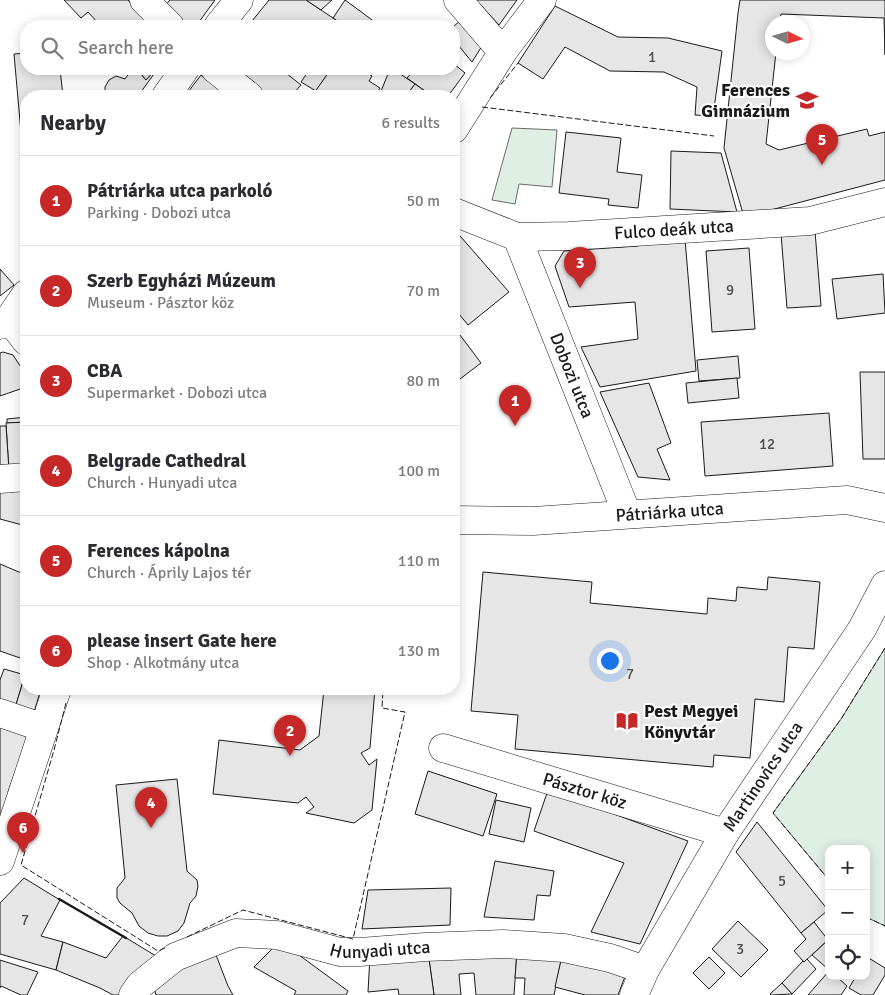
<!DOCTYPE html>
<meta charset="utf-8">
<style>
:root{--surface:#fff;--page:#f2f2f3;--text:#2b2b33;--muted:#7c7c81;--line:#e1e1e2;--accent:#c62828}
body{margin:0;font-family:Signika,sans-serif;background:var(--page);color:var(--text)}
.controls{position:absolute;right:15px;bottom:15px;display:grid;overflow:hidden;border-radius:10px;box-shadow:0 2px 12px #0003}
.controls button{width:45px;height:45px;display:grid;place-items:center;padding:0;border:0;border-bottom:1px solid var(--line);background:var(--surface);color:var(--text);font:25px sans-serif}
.compass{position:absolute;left:765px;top:15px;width:45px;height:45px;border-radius:50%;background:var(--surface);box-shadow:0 2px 12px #0003;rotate:95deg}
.you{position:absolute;left:609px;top:660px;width:18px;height:18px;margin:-12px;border:4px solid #fff;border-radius:50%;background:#1a73e8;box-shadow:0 0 0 8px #1a73e833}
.badge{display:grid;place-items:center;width:32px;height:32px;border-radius:50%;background:var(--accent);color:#fff;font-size:16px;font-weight:700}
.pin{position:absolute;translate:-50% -41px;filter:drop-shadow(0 1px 2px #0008)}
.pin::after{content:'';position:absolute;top:26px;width:18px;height:15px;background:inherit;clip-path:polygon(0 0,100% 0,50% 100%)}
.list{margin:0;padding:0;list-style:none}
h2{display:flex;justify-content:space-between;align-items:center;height:65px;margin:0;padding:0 20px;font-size:21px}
h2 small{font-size:16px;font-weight:400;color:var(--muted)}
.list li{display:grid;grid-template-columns:32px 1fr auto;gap:15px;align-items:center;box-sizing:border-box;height:90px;padding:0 20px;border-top:1px solid var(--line)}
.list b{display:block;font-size:19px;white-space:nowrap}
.list p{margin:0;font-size:16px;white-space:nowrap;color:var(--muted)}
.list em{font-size:16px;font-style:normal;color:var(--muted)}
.icon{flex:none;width:28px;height:28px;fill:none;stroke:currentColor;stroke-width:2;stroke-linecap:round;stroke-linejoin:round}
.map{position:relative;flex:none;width:885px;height:995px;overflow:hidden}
.search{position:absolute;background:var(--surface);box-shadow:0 2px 12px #0003;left:20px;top:20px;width:440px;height:55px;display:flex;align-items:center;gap:12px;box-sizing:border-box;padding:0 18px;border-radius:20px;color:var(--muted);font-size:19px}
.panel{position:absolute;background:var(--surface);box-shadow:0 2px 12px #0003;left:20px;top:90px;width:440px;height:605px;border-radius:20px}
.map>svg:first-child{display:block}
.green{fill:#e0efe3;stroke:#6a6a6a}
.building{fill:#e6e6e6;stroke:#1a1a1a}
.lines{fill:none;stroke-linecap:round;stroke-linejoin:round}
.street-casing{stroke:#1a1a1a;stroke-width:29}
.street{stroke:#fff;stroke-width:28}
.fence{stroke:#1a1a1a;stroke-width:1;stroke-dasharray:6 2.5;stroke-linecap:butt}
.wall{stroke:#1a1a1a;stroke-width:2.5}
.labels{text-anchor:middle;stroke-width:4;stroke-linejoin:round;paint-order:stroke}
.number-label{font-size:15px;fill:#4d4d4d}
.poi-label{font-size:18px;font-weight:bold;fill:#1a1a1a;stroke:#fff;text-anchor:end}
.street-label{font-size:18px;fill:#1a1a1a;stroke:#fff}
</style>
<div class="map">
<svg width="885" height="995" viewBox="0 0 885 995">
<rect width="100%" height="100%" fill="#fff"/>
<g class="green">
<polygon points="512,128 557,130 552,187 519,184 515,204 492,200"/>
<polygon points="885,648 885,926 866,917 866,849 829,849 829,880 773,813 841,719"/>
</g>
<g class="building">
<polygon points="64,0 128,0 151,26 97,26 99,24 88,12 81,18"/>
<polygon points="170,0 215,0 196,26 189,26 165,6"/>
<polygon points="269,0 306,0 345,26 248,26"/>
<polygon points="306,0 332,0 321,10"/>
<polygon points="345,0 379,25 378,26 345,26 333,18"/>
<polygon points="476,0 517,0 499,25"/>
<polygon points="740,0 885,0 885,55 884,18 781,14 780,22 772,22 772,52 776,52 766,144 779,150 867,129 869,136 885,132 885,180 744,217 724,148 738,13"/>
<polygon points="555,6 618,37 668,38 722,51 713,116 695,115 697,87 664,72 610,71 565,47 543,79 518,63"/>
<polygon points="460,21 482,46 472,62 454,40 454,26"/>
<polygon points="26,53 26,69 60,69 63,96 26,96 26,154 22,144 14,54"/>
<polygon points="454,64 465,73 448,96 432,96 407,78 415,69 428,69 432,72 435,69 454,69"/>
<polygon points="132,69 137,69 146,80 152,73 154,74 138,96 105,96 105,87 109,80 116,76 125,79"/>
<polygon points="137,69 156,69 146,80"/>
<polygon points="231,69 281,69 301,85 291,96 267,96"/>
<polygon points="310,69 331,69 316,91 301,82"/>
<polygon points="331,69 361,69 372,76 369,81 380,88 375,96 312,96"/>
<polygon points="390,69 393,69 415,84 406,96 379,96"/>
<polygon points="201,75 227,96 185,96"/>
<polygon points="415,84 432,96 406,96"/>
<polygon points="566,132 621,138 617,172 642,175 638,208 608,205 609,199 559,193"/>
<polygon points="671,151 721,153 737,212 670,209"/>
<polygon points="454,229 509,292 468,325 454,308"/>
<polygon points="815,231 821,306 787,308 781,234"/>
<polygon points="685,239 696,371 600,387 581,347 638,339 635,302 569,307 555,266 564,251 638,246 638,242"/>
<polygon points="749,248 755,329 712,332 706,251"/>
<polygon points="0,269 14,285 0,296"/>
<polygon points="883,274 885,313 837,319 832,279"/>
<polygon points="460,335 481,363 460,379 454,370 454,339"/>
<polygon points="3,352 13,355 26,375 26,387 0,396 0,353"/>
<polygon points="738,356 740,378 699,381 697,360"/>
<polygon points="860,372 885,372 885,459 863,459"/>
<polygon points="737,378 739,398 688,403 686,383"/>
<polygon points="649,383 671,443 657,449 670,480 638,477 600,392"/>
<polygon points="829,413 833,466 705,476 701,422"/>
<polygon points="26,417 26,422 7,423 7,419"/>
<polygon points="26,422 26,470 9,472 6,423"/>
<polygon points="0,426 6,426 9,470 0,470"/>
<polygon points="0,484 26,485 26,526 0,519"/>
<polygon points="0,564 26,575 26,660 0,651"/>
<polygon points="483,572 592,582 590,603 707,614 708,598 736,601 737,587 767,590 768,577 820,582 814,649 788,647 784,702 755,699 750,758 714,755 713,767 515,749 518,715 471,711"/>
<polygon points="4,669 25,675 15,708 0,703 0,680"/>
<polygon points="25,675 26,689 41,689 35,709 29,713 15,708"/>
<polygon points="324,689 375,689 370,748 361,753 369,765 377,759 372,810 354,823 306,813 314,807 306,797 298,803 213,794 219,740 300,750 319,736"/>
<polygon points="0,727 28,737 8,792 10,793 0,821"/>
<polygon points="428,771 497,794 483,836 415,814"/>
<polygon points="177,779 187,871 197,880 198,886 196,896 190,903 184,923 178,931 167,936 158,936 148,933 139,926 132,913 120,903 117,898 117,888 125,878 116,785"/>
<polygon points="548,790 688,841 640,944 591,932 624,863 534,831"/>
<polygon points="496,800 531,808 524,842 489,834"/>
<polygon points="757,822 828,910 801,933 736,852"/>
<polygon points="495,861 554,871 550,896 537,895 534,920 484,917"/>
<polygon points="24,878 60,900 41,936 63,942 56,970 0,954 0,903"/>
<polygon points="451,888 450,925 362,929 368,890"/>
<polygon points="738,921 768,950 741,977 712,949"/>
<polygon points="814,922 828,940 804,962 794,951 806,939 801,933"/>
<polygon points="123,936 156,956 127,995 113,995 100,988 56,970 63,942 106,958"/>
<polygon points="828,940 829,941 829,970 812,955"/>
<polygon points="280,941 348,991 346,995 294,995 296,991 254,967"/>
<polygon points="428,952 517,952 514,995 476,995 474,973 459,974 461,995 434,995"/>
<polygon points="428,952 434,995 399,995 398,989 368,992 370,956"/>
<polygon points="517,952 562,956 554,995 524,995 525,978 515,978"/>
<polygon points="216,955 228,986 233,995 156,995 153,984 160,973"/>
<polygon points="562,956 626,974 618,995 585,995 555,987"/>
<polygon points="709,957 725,973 709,989 693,973"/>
<polygon points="867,957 885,968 885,975 873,995 861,995 849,988 856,976 866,976"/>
<polygon points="807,959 816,969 792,994 782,983 803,961 804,962"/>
<polygon points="0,960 38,972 27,995 21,995 1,986 0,988"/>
<polygon points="829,971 829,976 836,976 847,986 841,995 808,995"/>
<polygon points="782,983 792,994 771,995 770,994"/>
</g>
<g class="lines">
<g class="street-casing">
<g id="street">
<polyline points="144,0 170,26"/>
<polyline points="458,0 495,43 504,50"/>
<polyline points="218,26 239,0"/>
<polyline points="215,69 249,96"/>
<polyline points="166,96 185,69"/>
<polyline points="454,129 504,50 542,0"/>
<path id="s1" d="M454 212 517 237 569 236 810 221 885 202"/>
<path id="s2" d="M517 237 627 514"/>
<polyline points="9,319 26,341"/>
<polyline points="0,325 9,319 26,294"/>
<polyline points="0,479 26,477"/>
<path id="s3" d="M454 520 533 521 847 500 885 508"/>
<polyline points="0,713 44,728"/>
<path id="s4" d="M443 748 725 833"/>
<polyline points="0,861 57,689"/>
<path id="s5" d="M133 995 140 985 175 957 236 933 277 935 340 952H360L425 947 503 944 564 948 610 958 645 970"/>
<path id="s6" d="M634 995 645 970 725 833 862 629 885 585"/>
</g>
</g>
<use href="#street" class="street"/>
<g class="fence">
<polyline points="490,98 518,63"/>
<polyline points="482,107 714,136"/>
<polyline points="66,703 54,750 21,865 158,951 165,948"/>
<polyline points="829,880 773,813 841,719 885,648"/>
<polyline points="866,917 885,926"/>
<polyline points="187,937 243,910 353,939 405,712 382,708 383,689"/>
</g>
<polyline class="wall" points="59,899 126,938"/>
</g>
<defs>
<g id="school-bare" transform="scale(1.725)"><path d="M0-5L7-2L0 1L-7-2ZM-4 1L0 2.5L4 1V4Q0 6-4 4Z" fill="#c62828" stroke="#fff" stroke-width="2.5" paint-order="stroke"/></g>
<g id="library-bare" transform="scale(1.725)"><path d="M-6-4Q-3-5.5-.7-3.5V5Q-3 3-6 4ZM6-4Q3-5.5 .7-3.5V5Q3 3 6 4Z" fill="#c62828" stroke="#fff" stroke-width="2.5" paint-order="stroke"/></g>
</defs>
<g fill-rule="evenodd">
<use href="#school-bare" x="807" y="100"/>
<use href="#library-bare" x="627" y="721"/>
</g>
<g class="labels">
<g class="number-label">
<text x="652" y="62">1</text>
<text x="730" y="295">9</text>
<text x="767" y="449">12</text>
<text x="630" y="679">7</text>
<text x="782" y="886">5</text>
<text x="25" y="925">7</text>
<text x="740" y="954">3</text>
</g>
<g class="poi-label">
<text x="790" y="96">Ferences<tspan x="790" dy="21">Gimnázium</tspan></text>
<text x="644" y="717" text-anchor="start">Pest Megyei<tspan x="644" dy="21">Könyvtár</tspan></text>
</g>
<g class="street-label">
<text dy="6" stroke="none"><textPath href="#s1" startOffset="225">Fulco deák utca</textPath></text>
<text dy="6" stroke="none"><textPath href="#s2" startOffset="149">Dobozi utca</textPath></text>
<text dy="6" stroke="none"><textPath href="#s3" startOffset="216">Pátriárka utca</textPath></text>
<text dy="6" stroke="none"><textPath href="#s6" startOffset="254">Martinovics utca</textPath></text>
<text dy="6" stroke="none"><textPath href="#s4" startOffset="148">Pásztor köz</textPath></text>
<text dy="6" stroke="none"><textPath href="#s5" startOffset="269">Hunyadi utca</textPath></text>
</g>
</g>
</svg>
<div class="controls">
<button>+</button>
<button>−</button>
<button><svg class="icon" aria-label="locate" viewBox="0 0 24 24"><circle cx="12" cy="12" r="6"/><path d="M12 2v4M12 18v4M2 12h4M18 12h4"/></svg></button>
</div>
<svg class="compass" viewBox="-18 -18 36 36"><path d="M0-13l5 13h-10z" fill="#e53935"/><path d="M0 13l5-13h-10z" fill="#7c7c81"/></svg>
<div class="you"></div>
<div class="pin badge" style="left:515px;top:426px">1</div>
<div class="pin badge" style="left:290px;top:756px">2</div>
<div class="pin badge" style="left:580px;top:288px">3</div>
<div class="pin badge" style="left:151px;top:828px">4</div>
<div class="pin badge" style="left:822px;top:165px">5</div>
<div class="pin badge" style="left:23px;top:853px">6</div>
<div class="search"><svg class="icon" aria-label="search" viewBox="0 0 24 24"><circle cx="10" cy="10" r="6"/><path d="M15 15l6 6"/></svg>Search here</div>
<section class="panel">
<h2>Nearby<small>6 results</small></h2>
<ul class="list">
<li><span class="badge">1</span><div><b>Pátriárka utca parkoló</b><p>Parking · Dobozi utca</p></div><em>50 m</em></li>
<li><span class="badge">2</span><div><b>Szerb Egyházi Múzeum</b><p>Museum · Pásztor köz</p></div><em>70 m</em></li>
<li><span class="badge">3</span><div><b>CBA</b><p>Supermarket · Dobozi utca</p></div><em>80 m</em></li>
<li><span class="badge">4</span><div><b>Belgrade Cathedral</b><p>Church · Hunyadi utca</p></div><em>100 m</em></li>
<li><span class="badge">5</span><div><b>Ferences kápolna</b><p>Church · Áprily Lajos tér</p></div><em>110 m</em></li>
<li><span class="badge">6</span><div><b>please insert Gate here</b><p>Shop · Alkotmány utca</p></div><em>130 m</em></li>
</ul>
</section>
</div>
